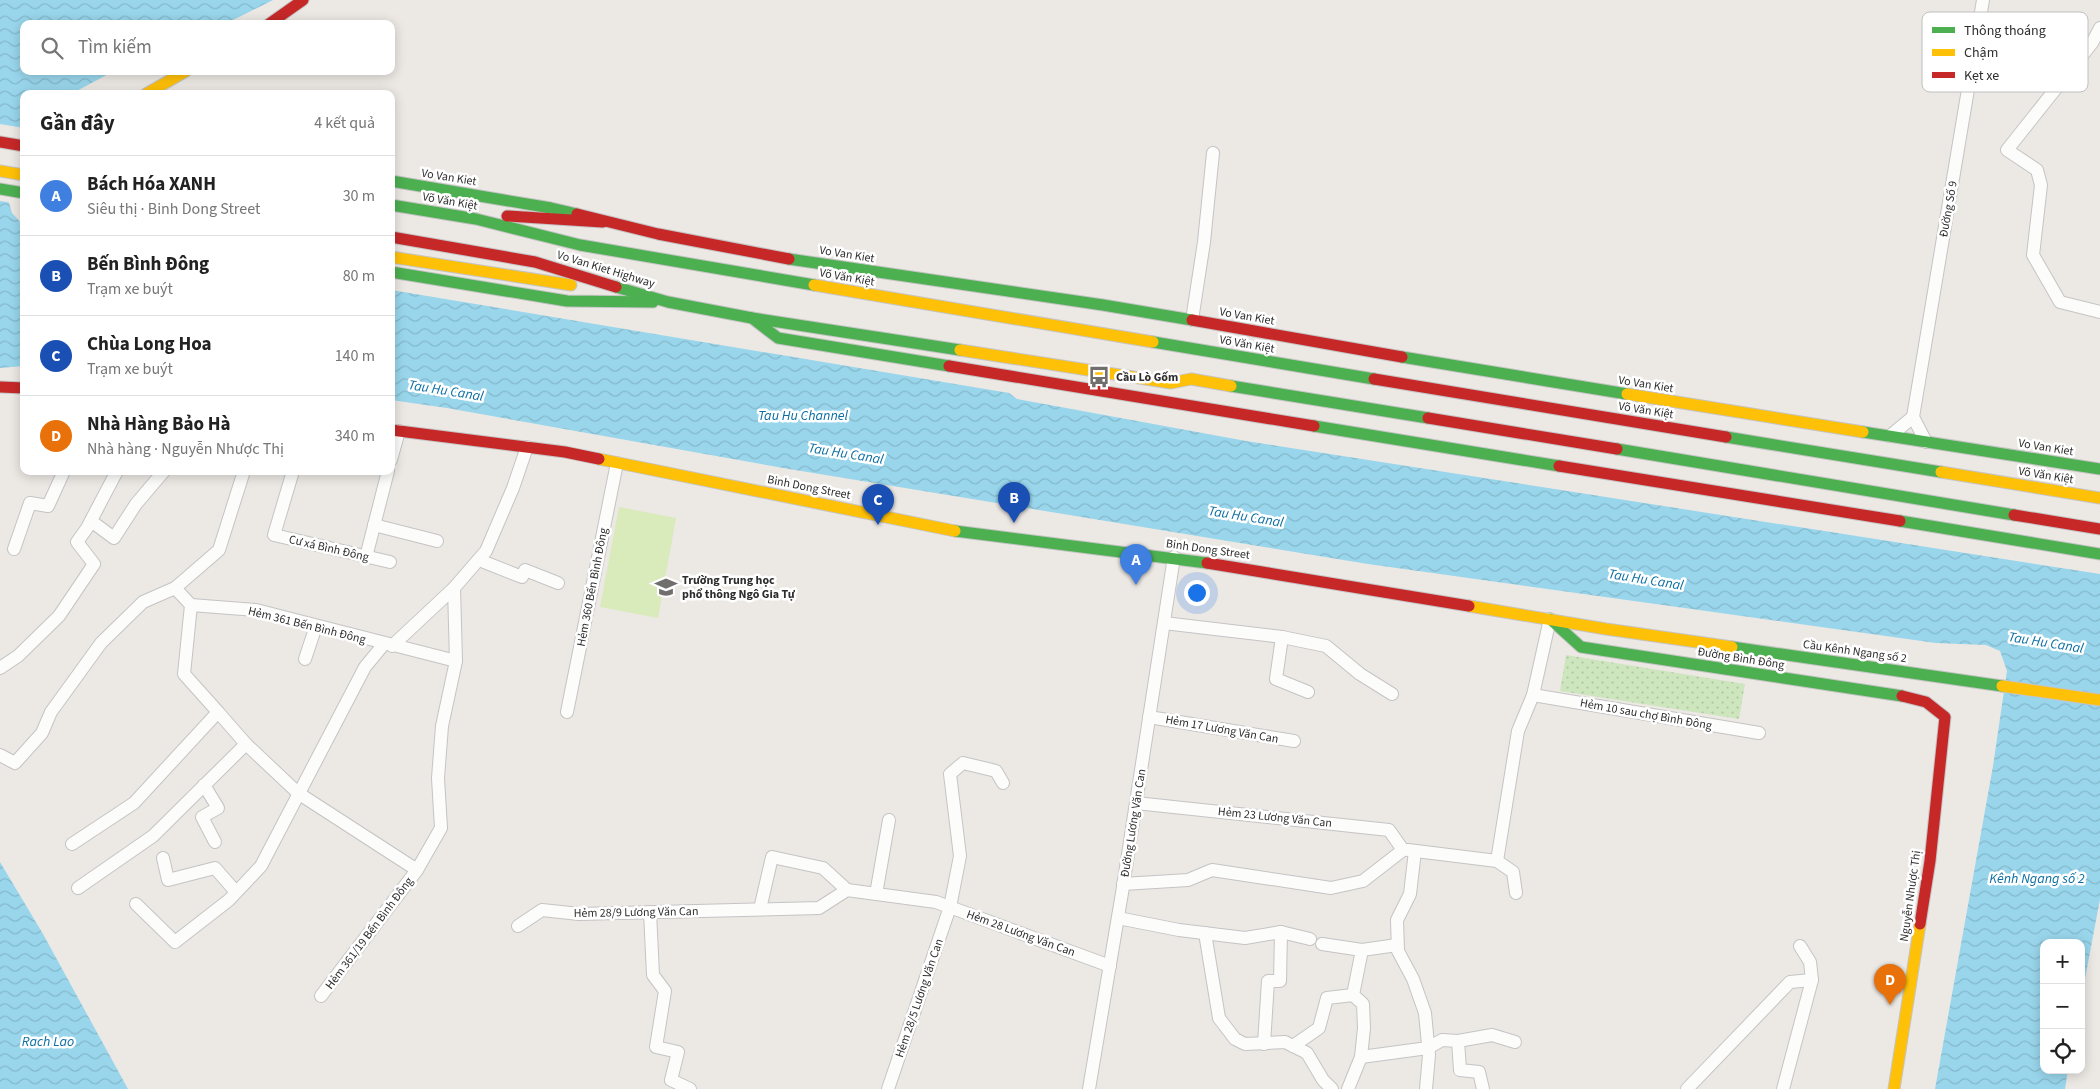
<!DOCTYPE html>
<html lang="vi">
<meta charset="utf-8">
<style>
:root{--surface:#fff;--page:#f6f6f6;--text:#222;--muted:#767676;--line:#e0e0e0;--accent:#0b8043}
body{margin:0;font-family:"Source Sans 3",sans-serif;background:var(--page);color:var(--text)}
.controls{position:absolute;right:15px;bottom:15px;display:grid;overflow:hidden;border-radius:10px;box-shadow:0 2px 12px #0003}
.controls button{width:45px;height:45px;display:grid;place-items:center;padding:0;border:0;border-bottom:1px solid var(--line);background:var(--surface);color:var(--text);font:25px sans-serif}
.you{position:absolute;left:1196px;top:592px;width:18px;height:18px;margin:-12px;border:4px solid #fff;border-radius:50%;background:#1a73e8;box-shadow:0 0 0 8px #1a73e833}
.badge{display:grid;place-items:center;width:32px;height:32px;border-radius:50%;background:var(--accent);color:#fff;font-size:16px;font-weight:700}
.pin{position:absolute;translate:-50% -41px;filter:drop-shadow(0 1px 2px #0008)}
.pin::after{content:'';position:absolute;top:26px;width:18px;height:15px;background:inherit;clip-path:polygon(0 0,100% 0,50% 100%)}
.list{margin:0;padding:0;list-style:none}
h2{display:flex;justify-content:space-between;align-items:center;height:65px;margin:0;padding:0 20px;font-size:21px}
h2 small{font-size:16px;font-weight:400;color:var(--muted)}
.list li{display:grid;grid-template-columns:32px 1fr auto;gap:15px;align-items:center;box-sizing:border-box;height:80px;padding:0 20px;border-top:1px solid var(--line)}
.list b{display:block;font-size:19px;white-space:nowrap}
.list p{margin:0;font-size:16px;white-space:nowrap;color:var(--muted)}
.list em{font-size:16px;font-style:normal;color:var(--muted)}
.icon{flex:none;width:28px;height:28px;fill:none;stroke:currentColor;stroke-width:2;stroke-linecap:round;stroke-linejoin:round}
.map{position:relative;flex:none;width:2100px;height:1089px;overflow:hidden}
.search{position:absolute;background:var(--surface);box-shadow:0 2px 12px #0003;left:20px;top:20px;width:375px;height:55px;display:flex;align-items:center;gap:12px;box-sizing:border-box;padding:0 18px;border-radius:10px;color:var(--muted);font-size:19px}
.panel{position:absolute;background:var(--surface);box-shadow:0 2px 12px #0003;left:20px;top:90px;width:375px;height:385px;border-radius:10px}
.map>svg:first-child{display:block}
.garden{fill:url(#garden-dots)}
.pitch{fill:#d9eabb}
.water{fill:url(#water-waves)}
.pier{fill:#ece8e4}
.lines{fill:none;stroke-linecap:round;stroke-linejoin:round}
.street-casing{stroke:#c5c4c5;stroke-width:14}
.fast-casing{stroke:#c5c4c5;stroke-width:13}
.slow-casing{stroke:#c5c4c5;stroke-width:13}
.jam-casing{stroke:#c5c4c5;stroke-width:13}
.street{stroke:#fcfcfb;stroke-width:12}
.fast{stroke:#4caf50;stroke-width:11}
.slow{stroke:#ffc107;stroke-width:11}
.jam{stroke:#c62828;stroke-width:11}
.labels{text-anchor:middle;stroke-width:5;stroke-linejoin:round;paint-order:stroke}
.street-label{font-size:12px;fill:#2e2e2e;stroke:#fff}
.poi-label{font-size:12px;font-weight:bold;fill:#2e2e2e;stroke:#fff;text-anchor:start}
.water-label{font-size:14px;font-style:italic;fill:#0d6fa3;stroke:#fff}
.key{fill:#fff;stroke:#c0c0c0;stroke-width:1}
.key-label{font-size:14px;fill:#2e2e2e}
</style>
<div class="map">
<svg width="2100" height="1089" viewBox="0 0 2100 1089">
<defs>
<pattern id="garden-dots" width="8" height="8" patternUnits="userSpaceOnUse" patternTransform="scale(1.25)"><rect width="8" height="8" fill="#cee6be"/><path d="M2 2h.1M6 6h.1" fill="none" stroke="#b1c6a4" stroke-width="1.8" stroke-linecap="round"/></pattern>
<pattern id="water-waves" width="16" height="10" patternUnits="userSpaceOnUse" patternTransform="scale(1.25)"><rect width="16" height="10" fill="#99d6ec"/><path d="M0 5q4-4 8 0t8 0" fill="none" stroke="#84b8cb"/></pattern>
</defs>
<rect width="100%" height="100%" fill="#ece8e4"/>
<polygon class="garden" points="1566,655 1745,684 1739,719 1560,691"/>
<polygon class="pitch" points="619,507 676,518 658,618 600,607"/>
<g class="water">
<polygon points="0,0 273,0 225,24 24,24 24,71 114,71 71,94 24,94 24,155 6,192 12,213 24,226 24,366 0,368"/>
<polygon points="391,290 1009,393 1017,399 1246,441 2100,574 2100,899 2081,1000 2081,943 2044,943 2044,1070 2068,1070 2065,1089 1935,1089 1993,766 2007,671 2000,651 1986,645 1936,643 1368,564 789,469 447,408 391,400"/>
<polygon points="0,862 43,934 128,1089 0,1089"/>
</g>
<polygon class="pier" points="0,124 24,128 24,159 16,172 9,192 12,203 0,201"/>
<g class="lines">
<g class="street-casing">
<g id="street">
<polyline points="2100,28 2092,43 2007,150 2037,170 2041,185 2033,255 2060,302 2100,312"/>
<polyline points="1192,320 1204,242 1213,153"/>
<polyline points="1890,436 1913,417"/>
<polyline points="1926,442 1913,417 1983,0"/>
<polyline points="391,460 399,431"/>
<polyline points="293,471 274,535 390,562"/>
<polyline points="91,521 114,538 136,504 164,471"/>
<polyline points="374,525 437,541"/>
<polyline points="14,549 30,503 48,506 64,471"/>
<polyline points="366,557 388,471"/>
<polyline points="479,560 522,577 525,570 558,583"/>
<polyline points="191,605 256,610 456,661"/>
<polyline points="1164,623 1282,637 1326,646 1360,674 1392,694"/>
<polyline points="1282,637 1276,679 1308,692"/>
<polyline points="392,646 454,588 486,551 513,488 527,447"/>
<polyline points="305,659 316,626"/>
<polyline points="0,668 18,656 59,616 94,564 77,542 87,528 117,471"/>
<polyline points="1533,695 1759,733"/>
<polyline points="218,712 246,744"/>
<polyline points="567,712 617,463"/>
<polyline points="1149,717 1294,741"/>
<polyline points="0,755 15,763 42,733 51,712 101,643 143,602 175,588 219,550 244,471"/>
<polyline points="204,785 218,808 202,817 215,842"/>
<polyline points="1136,803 1389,830 1403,850"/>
<polyline points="72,844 134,803 218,712 184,674 191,605 175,588"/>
<polyline points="1408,850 1497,861 1513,872 1516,893"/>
<polyline points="1415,851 1410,894 1397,920 1398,951 1413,979 1425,1013 1429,1055 1426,1089"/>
<polyline points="163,858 168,880 215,868 236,892"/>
<polyline points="1497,861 1518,731 1533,695 1550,619"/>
<polyline points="1123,884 1188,880 1212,870 1331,888 1363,881 1403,850"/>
<polyline points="78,888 153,836 246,744 298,793 417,870"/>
<polyline points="876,894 889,820"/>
<polyline points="136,904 175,942 229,900 261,866 365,667 384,644"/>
<polyline points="760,909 772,857 823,868 847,890"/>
<polyline points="650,912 653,975 665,991 656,1047 678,1052 671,1080 690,1089"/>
<polyline points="1118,918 1179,930 1245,938 1281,932 1310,939"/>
<polyline points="518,926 542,910 579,914 819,908 847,890 936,902 1110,966"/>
<polyline points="1205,933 1219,1018 1235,1039 1245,1044 1285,1042 1307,1053 1323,1080 1332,1089"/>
<polyline points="1322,944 1362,950 1397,945"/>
<polyline points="321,996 417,870 441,828 438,778 442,726 456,661 454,588"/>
<polyline points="1458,1041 1492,1035 1515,1042"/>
<polyline points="1264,1044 1268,981 1280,981 1281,932"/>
<polyline points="1293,1046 1319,1028 1327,998 1353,995"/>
<polyline points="1361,1057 1428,1048 1442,1040 1458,1041 1460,1070 1479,1072 1483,1089"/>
<polyline points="888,1089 950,907 960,856 950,774 963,763 996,771 1003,783"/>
<polyline points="1089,1089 1122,893 1174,557"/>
<polyline points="1348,1089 1361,1057 1364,1028 1363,1004 1353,995 1362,950"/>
<polyline points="1687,1089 1790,982 1812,980"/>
<polyline points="1783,1089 1812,980 1810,962 1800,946"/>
</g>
</g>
<g class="fast-casing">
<g id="fast">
<polyline points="391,181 551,208 577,214"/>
<polyline points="0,189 24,193"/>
<polyline points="391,205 476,219 580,245 814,285"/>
<polyline points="789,259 1103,305 1192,320"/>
<polyline points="391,272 567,301 653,302"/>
<polyline points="616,287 668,302 752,318 960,350"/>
<polyline points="752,318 778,338 949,366"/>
<polyline points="1153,342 1374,379"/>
<polyline points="1402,357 1627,394"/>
<polyline points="1231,386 1428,418"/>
<polyline points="1314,426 1559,466"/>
<polyline points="1863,432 2100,469"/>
<polyline points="1726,437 1941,472"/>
<polyline points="1617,449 2014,515"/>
<polyline points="1900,521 2100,554"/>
<polyline points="955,531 1207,563"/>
<polyline points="1550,619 1581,647 1902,696"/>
<polyline points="1732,647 2002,686"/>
</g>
</g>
<g class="slow-casing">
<g id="slow">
<polyline points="146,94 186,71"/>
<polyline points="0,171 24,175"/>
<polyline points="391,257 571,285"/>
<polyline points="814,285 1153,342"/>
<polyline points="960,350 1171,383 1191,379 1231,386"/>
<polyline points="1627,394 1863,432"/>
<polyline points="599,459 955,531"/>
<polyline points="1941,472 2100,498"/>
<polyline points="1469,606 1606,629 1732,647"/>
<polyline points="2002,686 2100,700"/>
<polyline points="1894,1089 1920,924"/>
</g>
</g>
<g class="jam-casing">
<g id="jam">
<polyline points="269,24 303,0"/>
<polyline points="0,142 24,146"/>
<polyline points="577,214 658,234 789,259"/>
<polyline points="507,216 603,222"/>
<polyline points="391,237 535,262 616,287"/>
<polyline points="1192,320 1402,357"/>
<polyline points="949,366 1314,426"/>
<polyline points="1374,379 1726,437"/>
<polyline points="0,387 24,388"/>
<polyline points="1428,418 1617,449"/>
<polyline points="391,430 565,452 599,459"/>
<polyline points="1559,466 1900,521"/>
<polyline points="2014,515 2100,529"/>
<polyline points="1207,563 1469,606"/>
<polyline points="1902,696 1926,702 1945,717 1930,861 1920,924"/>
</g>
</g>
<use href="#street" class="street"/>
<use href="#fast" class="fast"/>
<use href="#slow" class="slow"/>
<use href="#jam" class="jam"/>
</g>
<defs>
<g id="bus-bare" transform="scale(1.725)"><path d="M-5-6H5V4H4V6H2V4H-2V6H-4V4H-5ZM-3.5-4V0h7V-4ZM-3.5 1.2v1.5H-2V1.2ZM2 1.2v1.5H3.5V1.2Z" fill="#706f6e" stroke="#fff" stroke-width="2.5" paint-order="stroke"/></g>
<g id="school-bare" transform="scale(1.725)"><path d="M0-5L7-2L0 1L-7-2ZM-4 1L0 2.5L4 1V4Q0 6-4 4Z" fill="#706f6e" stroke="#fff" stroke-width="2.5" paint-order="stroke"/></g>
</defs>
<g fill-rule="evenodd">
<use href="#bus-bare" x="1099" y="377"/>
<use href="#school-bare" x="666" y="587"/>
</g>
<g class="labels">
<g class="street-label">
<text transform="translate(449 177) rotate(9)" y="4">Vo Van Kiet</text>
<text transform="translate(450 201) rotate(10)" y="4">Võ Văn Kiệt</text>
<text transform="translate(1948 209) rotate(-80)" y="4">Đường Số 9</text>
<text transform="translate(847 254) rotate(9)" y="4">Vo Van Kiet</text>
<text transform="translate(606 269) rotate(17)" y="4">Vo Van Kiet Highway</text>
<text transform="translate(847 277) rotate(10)" y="4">Võ Văn Kiệt</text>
<text transform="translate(1247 316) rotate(10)" y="4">Vo Van Kiet</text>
<text transform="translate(1247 344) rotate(10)" y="4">Võ Văn Kiệt</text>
<text transform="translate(1646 384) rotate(9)" y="4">Vo Van Kiet</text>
<text transform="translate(1646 410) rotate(9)" y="4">Võ Văn Kiệt</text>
<text transform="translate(2046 447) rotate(9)" y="4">Vo Van Kiet</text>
<text transform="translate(2046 475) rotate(9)" y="4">Võ Văn Kiệt</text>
<text transform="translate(809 487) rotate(11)" y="4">Binh Dong Street</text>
<text transform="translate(329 548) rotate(13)" y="4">Cư xá Bình Đông</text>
<text transform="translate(1208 549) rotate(8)" y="4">Binh Dong Street</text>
<text transform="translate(592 587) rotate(-79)" y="4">Hẻm 360 Bến Bình Đông</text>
<text transform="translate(307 625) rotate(14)" y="4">Hẻm 361 Bến Bình Đông</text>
<text transform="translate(1855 651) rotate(8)" y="4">Cầu Kênh Ngang số 2</text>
<text transform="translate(1741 658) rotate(9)" y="4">Đường Bình Đông</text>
<text transform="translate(1646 714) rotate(10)" y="4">Hẻm 10 sau chợ Bình Đông</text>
<text transform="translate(1222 729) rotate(10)" y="4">Hẻm 17 Lương Văn Can</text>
<text transform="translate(1275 817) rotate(6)" y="4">Hẻm 23 Lương Văn Can</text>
<text transform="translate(1133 823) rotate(-81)" y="4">Đường Lương Văn Can</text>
<text transform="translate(1910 896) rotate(-82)" y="4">Nguyễn Nhược Thị</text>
<text transform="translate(636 912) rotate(-1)" y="4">Hẻm 28/9 Lương Văn Can</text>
<text transform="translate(369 933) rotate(-53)" y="4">Hẻm 361/19 Bến Bình Đông</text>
<text transform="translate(1021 933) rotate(20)" y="4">Hẻm 28 Lương Văn Can</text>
<text transform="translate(919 998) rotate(-71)" y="4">Hẻm 28/5 Lương Văn Can</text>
</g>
<g class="poi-label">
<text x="1116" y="381">Cầu Lò Gốm</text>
<text x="682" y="584">Trường Trung học<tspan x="682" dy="14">phổ thông Ngô Gia Tự</tspan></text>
</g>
<g class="water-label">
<text transform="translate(446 390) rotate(9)" y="5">Tau Hu Canal</text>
<text x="803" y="420">Tau Hu Channel</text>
<text transform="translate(846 453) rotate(9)" y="5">Tau Hu Canal</text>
<text transform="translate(1246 516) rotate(9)" y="5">Tau Hu Canal</text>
<text transform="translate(1646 579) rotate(9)" y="5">Tau Hu Canal</text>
<text transform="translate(2046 642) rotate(9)" y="5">Tau Hu Canal</text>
<text x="2037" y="883">Kênh Ngang số 2</text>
<text x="48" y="1046">Rach Lao</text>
</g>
</g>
<rect x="1922" y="12" width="166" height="80" rx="8" class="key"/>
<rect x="1932" y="27" width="23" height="6" fill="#4caf50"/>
<rect x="1932" y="49" width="23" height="7" fill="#ffc107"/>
<rect x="1932" y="72" width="23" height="6" fill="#c62828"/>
<g class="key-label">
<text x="1964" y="35">Thông thoáng</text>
<text x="1964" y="57">Chậm</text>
<text x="1964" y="80">Kẹt xe</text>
</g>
</svg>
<div class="controls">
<button>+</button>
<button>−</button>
<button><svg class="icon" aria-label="locate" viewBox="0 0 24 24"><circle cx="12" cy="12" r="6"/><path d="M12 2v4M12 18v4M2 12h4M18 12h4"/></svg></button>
</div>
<div class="you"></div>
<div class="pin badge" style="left:1136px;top:585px;background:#3f7fe0">A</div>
<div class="pin badge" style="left:1014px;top:523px;background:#1a4fb4">B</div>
<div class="pin badge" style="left:878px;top:525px;background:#1a4fb4">C</div>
<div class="pin badge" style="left:1890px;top:1005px;background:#e8710a">D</div>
<div class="search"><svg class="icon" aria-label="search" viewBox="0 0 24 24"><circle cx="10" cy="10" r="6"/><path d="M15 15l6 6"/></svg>Tìm kiếm</div>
<section class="panel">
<h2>Gần đây<small>4 kết quả</small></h2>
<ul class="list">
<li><span class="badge" style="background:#3f7fe0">A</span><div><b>Bách Hóa XANH</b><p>Siêu thị · Binh Dong Street</p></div><em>30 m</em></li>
<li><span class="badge" style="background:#1a4fb4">B</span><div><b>Bến Bình Đông</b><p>Trạm xe buýt</p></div><em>80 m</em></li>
<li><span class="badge" style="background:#1a4fb4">C</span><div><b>Chùa Long Hoa</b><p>Trạm xe buýt</p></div><em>140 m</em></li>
<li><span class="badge" style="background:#e8710a">D</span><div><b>Nhà Hàng Bảo Hà</b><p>Nhà hàng · Nguyễn Nhược Thị</p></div><em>340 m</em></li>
</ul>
</section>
</div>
